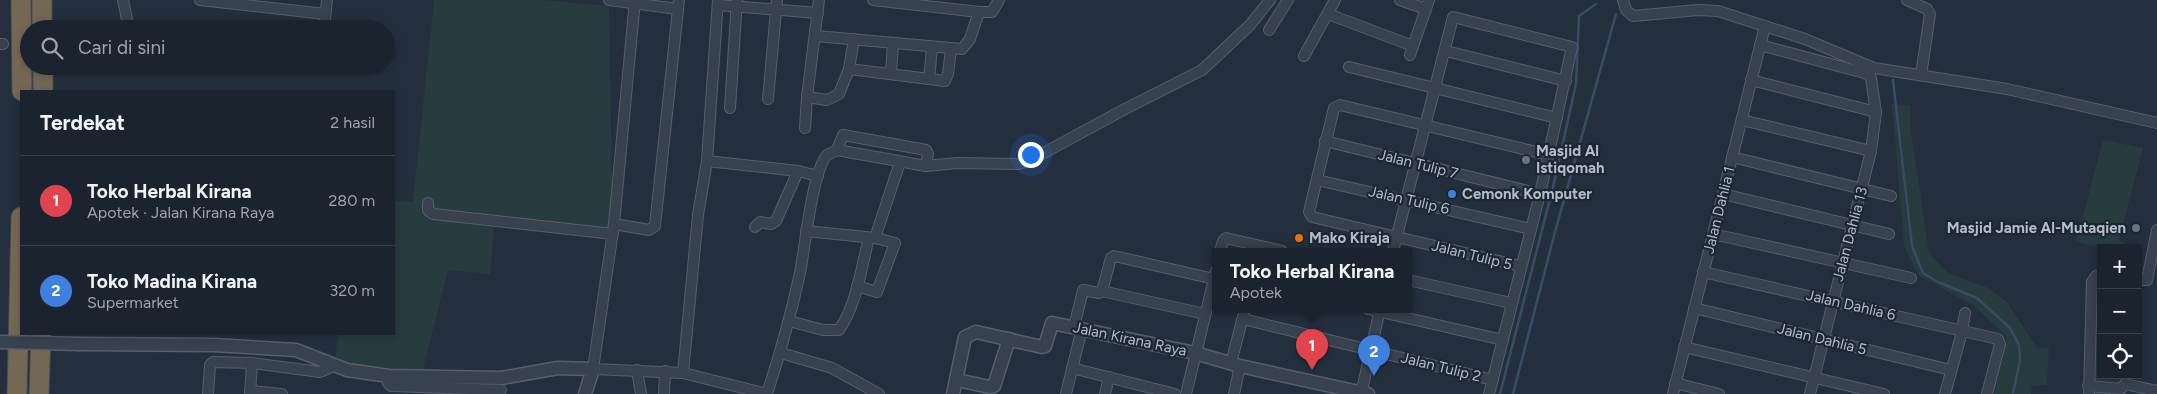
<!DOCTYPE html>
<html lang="id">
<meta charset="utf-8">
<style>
:root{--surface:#1b232e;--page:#282f3a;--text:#f1f3f6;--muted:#a0a4aa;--line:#39404a;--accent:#8ab4f8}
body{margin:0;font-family:Figtree,sans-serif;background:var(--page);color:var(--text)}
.controls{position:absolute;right:15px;bottom:15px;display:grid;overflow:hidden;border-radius:0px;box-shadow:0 2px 8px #0003}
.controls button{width:45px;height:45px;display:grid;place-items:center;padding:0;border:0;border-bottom:1px solid var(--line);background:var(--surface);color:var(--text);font:25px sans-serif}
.you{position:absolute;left:1030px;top:154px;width:18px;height:18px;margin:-12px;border:4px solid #fff;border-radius:50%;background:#1a73e8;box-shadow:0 0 0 8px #1a73e833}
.badge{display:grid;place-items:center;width:32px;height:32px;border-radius:50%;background:var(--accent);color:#fff;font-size:16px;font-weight:700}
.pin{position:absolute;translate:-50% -41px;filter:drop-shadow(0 1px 2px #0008)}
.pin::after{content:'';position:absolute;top:26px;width:18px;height:15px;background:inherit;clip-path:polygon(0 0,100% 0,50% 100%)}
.popup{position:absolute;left:1212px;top:248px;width:200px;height:65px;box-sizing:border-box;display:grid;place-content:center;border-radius:0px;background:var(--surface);filter:drop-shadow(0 1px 4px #0005);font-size:16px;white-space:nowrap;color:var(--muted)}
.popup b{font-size:19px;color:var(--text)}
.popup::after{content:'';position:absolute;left:50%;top:100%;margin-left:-10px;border:10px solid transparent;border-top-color:var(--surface)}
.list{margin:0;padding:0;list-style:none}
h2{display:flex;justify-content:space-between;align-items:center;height:65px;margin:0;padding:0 20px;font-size:21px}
h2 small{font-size:16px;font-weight:400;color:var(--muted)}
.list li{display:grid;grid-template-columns:32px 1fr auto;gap:15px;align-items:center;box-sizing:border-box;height:90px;padding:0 20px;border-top:1px solid var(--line)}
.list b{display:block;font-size:19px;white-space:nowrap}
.list p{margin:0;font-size:16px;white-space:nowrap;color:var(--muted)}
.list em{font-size:16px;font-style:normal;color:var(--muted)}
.icon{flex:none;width:28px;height:28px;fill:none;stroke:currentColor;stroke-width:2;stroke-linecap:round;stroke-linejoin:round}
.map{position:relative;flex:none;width:2157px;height:394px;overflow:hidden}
.search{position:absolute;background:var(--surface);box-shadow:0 2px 8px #0003;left:20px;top:20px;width:375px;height:55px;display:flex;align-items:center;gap:12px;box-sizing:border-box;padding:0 18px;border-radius:28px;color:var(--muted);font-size:19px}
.panel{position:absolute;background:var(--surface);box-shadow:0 2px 8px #0003;left:20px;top:90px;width:375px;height:245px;border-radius:0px}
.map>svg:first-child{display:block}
.green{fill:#263c3f}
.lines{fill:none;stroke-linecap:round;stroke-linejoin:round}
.stream{stroke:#394c67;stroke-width:2.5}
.minor-casing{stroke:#565f6c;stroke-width:12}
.tertiary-casing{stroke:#565f6c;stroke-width:15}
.motorway-casing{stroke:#434c59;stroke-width:21}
.minor{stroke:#38414e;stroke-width:10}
.tertiary{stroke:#38414e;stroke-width:12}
.motorway{stroke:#746855;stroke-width:19}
.tertiary-bridge-casing{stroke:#565f6c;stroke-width:15;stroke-linecap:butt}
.tertiary-bridge{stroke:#38414e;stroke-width:12}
.worship-dot{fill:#6b7280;stroke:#1d2633;stroke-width:2}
.shop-dot{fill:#3f7fe0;stroke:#1d2633;stroke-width:2}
.food-dot{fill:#e8710a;stroke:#1d2633;stroke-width:2}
.labels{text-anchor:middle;stroke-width:4.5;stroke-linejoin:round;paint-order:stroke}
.poi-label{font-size:15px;font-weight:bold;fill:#b4bcc9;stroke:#1d2633;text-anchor:start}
.street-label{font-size:15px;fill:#b4bcc9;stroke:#1d2633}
</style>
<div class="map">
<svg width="2157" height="394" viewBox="0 0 2157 394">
<rect width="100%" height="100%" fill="#242f3e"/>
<g class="green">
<polygon points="434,0 542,0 609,6 613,234 495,221 490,274 448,270 421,377 334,366 338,334 394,334 394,201 413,202"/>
<polygon points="1892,104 1910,105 1910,125 1929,253 1948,273 1988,288 2007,302 2037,348 2049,347 2047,385 2032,386 2031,394 1994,394 2007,337 1973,305 1918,275 1904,246"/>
<polygon points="2103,140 2143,148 2119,240 2131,248 2107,248 2076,242"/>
<polygon points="2101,341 2101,375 2123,375 2123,394 2090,394 2092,342"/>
</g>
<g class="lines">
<g class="stream">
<polyline points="1893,80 1912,246 1923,273 1938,282 1977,298 2010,328 2019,345 2020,360 2013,394"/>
<polyline points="1500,394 1554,183 1576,84 1579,16 1596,4"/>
<polyline points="1513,394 1555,232 1616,14"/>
</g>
<g class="minor-casing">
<g id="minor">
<polyline points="123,0 129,29"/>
<polyline points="200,0 325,14"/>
<polyline points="609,0 678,9"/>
<polyline points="635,0 614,224 593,369 683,373 767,394"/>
<polyline points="819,0 807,97 827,100 839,94 849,69 854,39"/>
<polyline points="873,0 979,12"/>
<polyline points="1400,0 1426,9"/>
<polyline points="1623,0 1626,10 1633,16 1698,10 1718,11 1805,39 1874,68 2007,89 2157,123"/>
<polyline points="1907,0 1927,9 1930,14 1921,75"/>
<polyline points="718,5 818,13"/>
<polyline points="1328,14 1413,46"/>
<polyline points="324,29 327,0"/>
<polyline points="1269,30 1288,0"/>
<polyline points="816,36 962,49 970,39 979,12 992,12 999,0"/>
<polyline points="0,44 3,44"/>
<polyline points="1760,45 1868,74 1871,78 1876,112 1871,151 1810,394"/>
<polyline points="1446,51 1566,81"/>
<polyline points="1410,55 1429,0"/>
<polyline points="1304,56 1335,0"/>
<polyline points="1349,67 1557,118"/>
<polyline points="849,69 945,81 948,74 951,49"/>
<polyline points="891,73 893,44"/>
<polyline points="929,79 932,48"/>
<polyline points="1751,80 1876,112"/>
<polyline points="768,99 777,0"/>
<polyline points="730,108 737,0"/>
<polyline points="1742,120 1871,151"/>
<polyline points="805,128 807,97"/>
<polyline points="1325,141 1540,194"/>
<polyline points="837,150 843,135 926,150 928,154 926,166"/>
<polyline points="1732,157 1891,196"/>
<polyline points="707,161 798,171 818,176"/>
<polyline points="1317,180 1531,229"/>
<polyline points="1723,194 1889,234"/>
<polyline points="428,203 428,210 433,214 613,234"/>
<polyline points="614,224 649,230 655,226 679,0"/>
<polyline points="755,227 760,222 771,224 776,221 798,171"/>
<polyline points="806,231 875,238 895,243 877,292 857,286"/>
<polyline points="1713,234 1911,278"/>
<polyline points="875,238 900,162"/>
<polyline points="1220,251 1223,241 1226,238 1282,251"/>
<polyline points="1393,251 1453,17 1572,47 1540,194 1489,394"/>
<polyline points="1520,266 1312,217 1309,212 1334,108 1340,105 1549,155"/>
<polyline points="1703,272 1998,339 2000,344 1987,394"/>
<polyline points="1408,280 1511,303"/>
<polyline points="2138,280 2147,280 2157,230"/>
<polyline points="1102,291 1205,314"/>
<polyline points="1694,308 1951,370"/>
<polyline points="1368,309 1503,340"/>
<polyline points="1243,319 1493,380"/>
<path d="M789 321 823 330H839C857 304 861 268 869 238"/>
<polyline points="1074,327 1083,290 1099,293 1102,291 1111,258 1114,256 1214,279"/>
<polyline points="1684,347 1884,394"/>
<polyline points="781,353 832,368 879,394"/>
<polyline points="1231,363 1245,309"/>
<polyline points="1072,368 1175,394"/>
<polyline points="637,370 641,394"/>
<polyline points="683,373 698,215 707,161 718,0"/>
<polyline points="389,376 388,383 391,386 501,390"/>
<polyline points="1675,383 1719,394"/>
<polyline points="2088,386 2121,389 2125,384 2157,391"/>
<polyline points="250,391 282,394"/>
<polyline points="208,394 210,365 213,362 252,363 320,372 334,366"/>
<polyline points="250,394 252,363"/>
<polyline points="664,394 665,371"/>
<path d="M767 394C780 354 791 314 800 273 805 248 812 172 827 155L837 150 926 166 957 163 1018 164 1029 161 1125 109 1202 70 1250 25 1270 0"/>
<polyline points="1066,394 1082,328"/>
<polyline points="1105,394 1109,377"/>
<polyline points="1186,394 1216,271"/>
<polyline points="1234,394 1240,366"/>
<polyline points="1361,394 1380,309"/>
<polyline points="1673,394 1765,26"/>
<polyline points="1945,394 1962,332 1965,313"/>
<polyline points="2089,394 2092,282 2096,276 2101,275"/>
</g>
</g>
<g class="tertiary-casing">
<g id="tertiary">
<polyline points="80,344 214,345 296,350 347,370 389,376 501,378 558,368 593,369 585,394"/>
<polyline points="957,380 990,387 994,386 1009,339"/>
<polyline points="953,394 965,337 976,332 1042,347 1045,346 1052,323 1195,353 1240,366 1368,394"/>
</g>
</g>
<g class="motorway-casing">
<g id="motorway">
<polyline points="21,0 22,91"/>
<polyline points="42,0 42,29"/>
<polyline points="43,66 43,91"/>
<polyline points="17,394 21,217"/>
<polyline points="39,394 41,334"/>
</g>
</g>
<use href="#minor" class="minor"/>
<use href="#tertiary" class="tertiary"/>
<use href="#motorway" class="motorway"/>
<g class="tertiary-bridge-casing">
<polyline id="tertiary-bridge" points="0,342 80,344"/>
</g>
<use href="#tertiary-bridge" class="tertiary-bridge"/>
</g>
<g class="worship-dot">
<circle cx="1526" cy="160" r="5"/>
<circle cx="2136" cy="228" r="5"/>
</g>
<circle class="shop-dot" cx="1452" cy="194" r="5"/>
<circle class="food-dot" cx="1299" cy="238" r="5"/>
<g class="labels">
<g class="poi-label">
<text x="1536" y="156">Masjid Al<tspan x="1536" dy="17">Istiqomah</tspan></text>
<text x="1462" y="199">Cemonk Komputer</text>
<text x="2126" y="233" text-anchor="end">Masjid Jamie Al-Mutaqien</text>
<text x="1309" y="243">Mako Kiraja</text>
</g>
<g class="street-label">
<text transform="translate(1418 164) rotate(14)" y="5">Jalan Tulip 7</text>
<text transform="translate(1409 200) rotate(13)" y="5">Jalan Tulip 6</text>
<text transform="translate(1719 210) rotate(-76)" y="5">Jalan Dahlia 1</text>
<text transform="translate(1850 234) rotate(-75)" y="5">Jalan Dahlia 13</text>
<text transform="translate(1472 255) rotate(14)" y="5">Jalan Tulip 5</text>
<text transform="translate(1851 305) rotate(13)" y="5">Jalan Dahlia 6</text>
<text transform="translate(1130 339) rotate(12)" y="5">Jalan Kirana Raya</text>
<text transform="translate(1822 339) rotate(14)" y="5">Jalan Dahlia 5</text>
<text transform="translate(1441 367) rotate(14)" y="5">Jalan Tulip 2</text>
</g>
</g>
</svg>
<div class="controls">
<button>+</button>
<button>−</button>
<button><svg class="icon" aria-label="locate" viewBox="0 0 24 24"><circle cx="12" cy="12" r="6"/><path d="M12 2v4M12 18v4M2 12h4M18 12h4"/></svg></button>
</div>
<div class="you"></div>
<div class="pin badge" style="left:1312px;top:370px;background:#e0444e">1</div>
<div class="popup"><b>Toko Herbal Kirana</b>Apotek</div>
<div class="pin badge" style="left:1374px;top:376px;background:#3f7fe0">2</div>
<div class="search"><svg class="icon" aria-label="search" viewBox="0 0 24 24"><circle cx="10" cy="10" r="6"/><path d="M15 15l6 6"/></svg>Cari di sini</div>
<section class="panel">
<h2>Terdekat<small>2 hasil</small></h2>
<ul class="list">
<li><span class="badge" style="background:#e0444e">1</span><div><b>Toko Herbal Kirana</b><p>Apotek · Jalan Kirana Raya</p></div><em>280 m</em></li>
<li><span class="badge" style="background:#3f7fe0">2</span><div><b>Toko Madina Kirana</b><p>Supermarket</p></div><em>320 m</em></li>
</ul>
</section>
</div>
